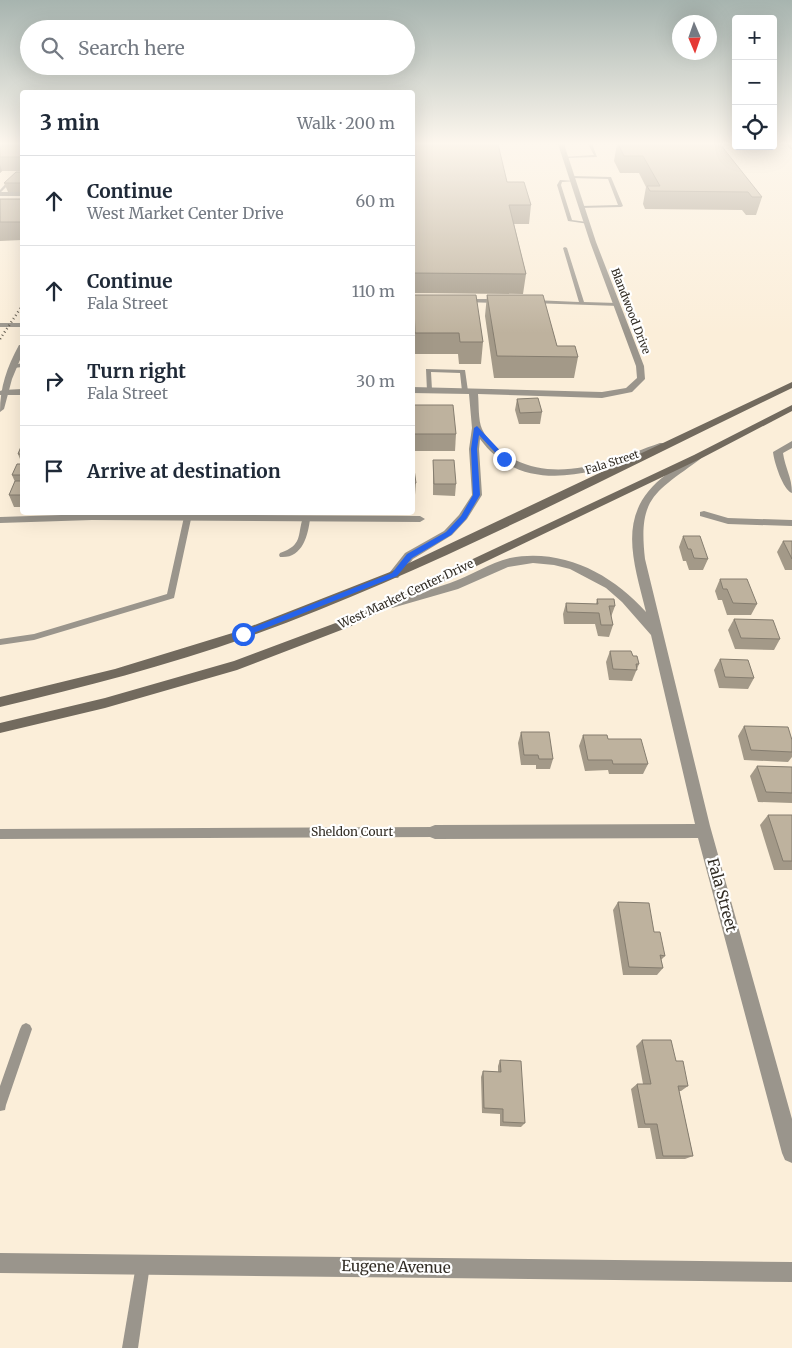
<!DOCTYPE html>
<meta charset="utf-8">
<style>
:root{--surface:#fff;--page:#f6f6f7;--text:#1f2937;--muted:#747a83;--line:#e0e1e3}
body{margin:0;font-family:Merriweather,serif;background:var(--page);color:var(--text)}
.controls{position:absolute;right:15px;top:15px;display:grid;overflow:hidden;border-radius:5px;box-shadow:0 5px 20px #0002}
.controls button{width:45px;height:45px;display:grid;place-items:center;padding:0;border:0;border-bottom:1px solid var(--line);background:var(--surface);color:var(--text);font:25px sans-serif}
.compass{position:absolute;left:672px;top:15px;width:45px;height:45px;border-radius:50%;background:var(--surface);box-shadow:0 5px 20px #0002;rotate:178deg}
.stop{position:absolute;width:15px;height:15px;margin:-11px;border:4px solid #2563eb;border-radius:50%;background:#fff}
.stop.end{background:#2563eb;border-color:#fff;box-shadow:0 1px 5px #0008}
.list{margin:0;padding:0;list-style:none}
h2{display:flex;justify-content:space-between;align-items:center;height:65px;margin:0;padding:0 20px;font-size:21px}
h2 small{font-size:16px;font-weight:400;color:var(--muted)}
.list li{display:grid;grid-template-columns:32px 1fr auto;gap:15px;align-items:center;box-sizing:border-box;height:90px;padding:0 20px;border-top:1px solid var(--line)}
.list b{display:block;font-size:19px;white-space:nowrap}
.list p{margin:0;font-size:16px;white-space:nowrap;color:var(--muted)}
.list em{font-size:16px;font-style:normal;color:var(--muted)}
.icon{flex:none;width:28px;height:28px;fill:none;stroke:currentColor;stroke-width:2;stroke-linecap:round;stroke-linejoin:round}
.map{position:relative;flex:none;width:792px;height:1348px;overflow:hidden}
.search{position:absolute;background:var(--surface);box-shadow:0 5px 20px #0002;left:20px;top:20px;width:395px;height:55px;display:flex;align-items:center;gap:12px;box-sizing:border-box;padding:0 18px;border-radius:28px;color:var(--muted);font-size:19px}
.panel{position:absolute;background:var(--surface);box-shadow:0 5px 20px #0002;left:20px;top:90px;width:395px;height:425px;border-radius:5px}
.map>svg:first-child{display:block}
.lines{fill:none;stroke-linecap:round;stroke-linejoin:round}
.service{fill:#9a958c;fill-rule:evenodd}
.minor{fill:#9a958c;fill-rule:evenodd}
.tertiary{fill:#9a958c;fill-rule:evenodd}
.secondary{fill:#726a5e;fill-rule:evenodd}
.rail{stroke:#60594e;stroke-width:2.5;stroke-dasharray:1 3;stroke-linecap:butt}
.wall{fill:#a39988}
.shaded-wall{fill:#857d6f}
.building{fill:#beb29e;stroke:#857d6f}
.route{fill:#2563eb}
.labels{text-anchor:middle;stroke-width:4.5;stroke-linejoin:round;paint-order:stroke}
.far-street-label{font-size:11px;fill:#322d25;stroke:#fff}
.street-label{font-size:12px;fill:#322d25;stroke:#fff}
.near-street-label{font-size:15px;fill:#322d25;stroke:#fff}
</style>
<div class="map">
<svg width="792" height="1348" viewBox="0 0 792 1348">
<rect width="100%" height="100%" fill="#fbeed9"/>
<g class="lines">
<g class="service">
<polygon points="588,144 592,144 597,157 565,158 563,157 594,155"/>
<polygon points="21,174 22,174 22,176 11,182 0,193 0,190 9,180"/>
<polygon points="572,176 611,177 623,206 621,207 579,208 581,206 618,205 608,179 571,178"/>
<polygon points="560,180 575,181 562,182 561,185 572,220 587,222 589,224 568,221 557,185"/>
<polygon points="565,247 567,248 584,302 617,303 620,305 619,306 531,303 530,302 533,300 579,302 563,248"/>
<polygon points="465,299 497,299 500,301 497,303 463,302 462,301"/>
<polygon points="22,363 22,367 14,368 11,366"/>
<polygon points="426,369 465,370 468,391 465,393 462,391 460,373 431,372 432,390 427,391"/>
<polygon points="184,517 187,517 191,519 174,598 34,640 0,645 0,639 34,634 167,594"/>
<path d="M303 517H306L310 519C308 536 302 559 280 557L279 555 280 553C303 545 297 536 303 517Z"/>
<polygon points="435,827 439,829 440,832 439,835 435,837 0,839 0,829"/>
<polygon points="26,1023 30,1025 32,1029 6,1105 5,1110 0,1111 0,1086 20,1029 22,1025"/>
<polygon points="143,1258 148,1260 150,1265 138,1348 122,1348 136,1265 138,1260"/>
</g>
<g class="minor">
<path d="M558 144H564L596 242 644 366 645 379 632 392 602 398 478 394C479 404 478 420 482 429 488 442 502 454 515 460 563 483 614 459 660 443H666L668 445C659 452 643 455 632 459 580 478 518 491 480 439L479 449 482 495 467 519 452 535 413 559 398 578H390L388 575 390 572 405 553 444 531 459 515 472 495 469 449 472 428 469 394 412 393V387L602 392 626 388 637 378 636 366 590 242Z"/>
<polygon points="785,144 791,144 792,150"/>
<rect x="0" y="192" width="22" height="4"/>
<rect x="0" y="323" width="22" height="4"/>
<polygon points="22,389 22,395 0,395 0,391 3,390"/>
<path d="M792 441V448L783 453C785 468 792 477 792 493 783 490 774 462 773 452Z"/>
<path d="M696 455 701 458 699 460C654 493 638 498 645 559L710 826 792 1119V1163L785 1160 782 1153 698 838 435 839 430 837 428 832 430 827 435 825 695 824 651 635 622 602 606 588 570 569 554 565 533 563 508 567 458 589 392 608 386 604 388 601C409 595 430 590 450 583 471 576 489 563 510 558 563 548 612 574 646 612 633 559 615 512 667 474 675 468 686 458 696 455Z"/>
<polygon points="704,511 728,518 792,520 792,526 728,524 700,516 700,512"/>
<polygon points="92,514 420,516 425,519 420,522 92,520 0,523 0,517"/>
<polygon points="0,1253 792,1262 792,1282 0,1273"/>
</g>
<path class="tertiary" d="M19 345H22V355L12 379 4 409 0 412C0 387 7 367 19 345Z"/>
<g class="secondary">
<path d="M792 382V388C613 474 435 569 248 637 167 666 83 687 0 707V697L115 669 239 631 390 572Z"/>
<polygon points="792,405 792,411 700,459 349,627 237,670 105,708 0,733 0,723 105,698 234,661 341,621 694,455"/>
</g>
<polyline class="rail" points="0,339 22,306"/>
</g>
<g class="wall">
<polygon points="0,144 22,144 22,171 2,171 0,173"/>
<polygon points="412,144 507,182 531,205 529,224 514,224 526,274 523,294 412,293"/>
<polygon points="617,144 762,197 756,215 746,215 742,210 645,209 643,204 646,187 639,173 620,173 614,161"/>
<polygon points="22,172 22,192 8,192 4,183"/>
<polygon points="0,199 22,199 22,240 0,241"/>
<polygon points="412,295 483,342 481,364 459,364 458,354 415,354 414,326 412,326"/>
<polygon points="487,295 557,346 578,357 574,378 494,378 485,316"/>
<polygon points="517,399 542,412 540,424 519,424 515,410"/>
<polygon points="412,405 456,434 455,451 412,451"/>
<polygon points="22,444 22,507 14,507 9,495 15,482 12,475 22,464 18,454"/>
<polygon points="433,460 456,484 455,496 433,495"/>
<polygon points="412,469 416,483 415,495 412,495"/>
<polygon points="683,536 708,559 703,570 689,570 686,561 683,561 679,547"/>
<polygon points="783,541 792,541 792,570 785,570 777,552"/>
<polygon points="720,579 757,604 751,615 727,615 722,600 718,600 715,591"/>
<polygon points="597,599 615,606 611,617 613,625 609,637 598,636 595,624 564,624 563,614 566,603 596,604"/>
<polygon points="734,619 780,639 774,650 735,649 728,630"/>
<polygon points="610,651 633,656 639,664 632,681 609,680 606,662"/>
<polygon points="720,659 754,678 748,689 719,688 714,670"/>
<polygon points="744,726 792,740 792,757 788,762 744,760 738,736"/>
<polygon points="521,732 553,759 550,769 536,769 536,765 521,765 518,743"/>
<polygon points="583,735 608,739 648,764 643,774 609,774 608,770 585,771 579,746"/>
<polygon points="757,766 792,767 792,803 758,802 750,776"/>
<polygon points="768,815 792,815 792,870 774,870 760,825"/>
<polygon points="618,902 654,932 665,956 661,960 663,968 657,975 623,975 613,910"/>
<polygon points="642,1040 676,1061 688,1086 681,1091 679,1091 693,1156 685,1159 656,1159 650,1128 638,1128 631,1089 637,1084 643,1084 636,1046"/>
<polygon points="500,1060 525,1123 521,1127 500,1126 500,1114 482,1113 481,1077 483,1071 498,1072 498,1066"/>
</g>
<polygon class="shaded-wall" points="0,164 2,171 0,173"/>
<g class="building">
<polygon points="0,144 22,144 22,156 21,157 0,157"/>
<polygon points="412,144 498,144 507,182 524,182 531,205 509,205 526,274 412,273"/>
<polygon points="618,144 720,144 762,197 752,197 748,192 650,191 647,186 660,186 643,156 624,156"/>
<polygon points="16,172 22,172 22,183 4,183"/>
<rect x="0" y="199" width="22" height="23"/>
<polygon points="412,295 476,295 483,342 460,342 459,333 415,333 414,305 412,305"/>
<polygon points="487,295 543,295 557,346 575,346 578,357 497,356"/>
<polygon points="538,398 542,412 520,413 517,399"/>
<polygon points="412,405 453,405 456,434 412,434"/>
<polygon points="22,444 22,454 18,454"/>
<polygon points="433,460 454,460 456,484 434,484"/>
<polygon points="17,464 22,464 22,475 12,475"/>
<polygon points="412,469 414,469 416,483 412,483"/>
<polygon points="15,481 22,481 22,495 9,495"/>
<polygon points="683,536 700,536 708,559 694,558 691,549 688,549"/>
<polygon points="783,541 792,541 792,559"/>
<polygon points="720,579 747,579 757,604 733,603 727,589 723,589"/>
<polygon points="597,599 614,599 615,606 609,606 613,625 601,625 599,613 567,612 566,603 598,604"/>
<polygon points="734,619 773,620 780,639 741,638"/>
<polygon points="610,651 631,651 633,656 637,656 639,664 636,664 637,670 613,669"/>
<polygon points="720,659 748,660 754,678 725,677"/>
<polygon points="744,726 788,727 792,740 792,752 751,750"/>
<polygon points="521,732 549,732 553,759 539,759 538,755 524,755"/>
<polygon points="583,735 607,735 608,739 641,739 648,764 613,764 612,760 588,760"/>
<polygon points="757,766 792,767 792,793 766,792"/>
<polygon points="768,815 792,815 792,861 783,861"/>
<polygon points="618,902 649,903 654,932 660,932 665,956 660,955 663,968 629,967"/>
<polygon points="642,1040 671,1040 676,1061 683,1061 688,1086 678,1086 693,1156 663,1156 657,1124 645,1124 637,1084 651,1084"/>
<polygon points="500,1060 521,1061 525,1123 503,1122 503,1109 484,1108 483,1071 501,1072"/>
</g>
<linearGradient id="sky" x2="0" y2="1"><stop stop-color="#a7b4af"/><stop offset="0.43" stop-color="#fdf7ee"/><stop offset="1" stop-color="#fdf7ee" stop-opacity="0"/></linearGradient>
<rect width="792" height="333" fill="url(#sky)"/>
<polygon class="route" points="477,426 508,459 502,460 479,435 477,449 480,495 466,519 451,535 412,558 397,576 246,636 241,636 241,632 392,573 407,554 446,532 461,516 473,495 471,449 474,428"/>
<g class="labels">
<g class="far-street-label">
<text transform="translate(631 311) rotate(69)" y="4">Blandwood Drive</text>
<text transform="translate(612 462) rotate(-18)" y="4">Fala Street</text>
</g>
<g class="street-label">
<text transform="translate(406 594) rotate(-25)" y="4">West Market Center Drive</text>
<text x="352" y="836">Sheldon Court</text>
</g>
<g class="near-street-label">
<text transform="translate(722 895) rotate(75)" y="5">Fala Street</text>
<text transform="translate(396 1267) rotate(1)" y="5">Eugene Avenue</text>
</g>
</g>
</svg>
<div class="controls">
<button>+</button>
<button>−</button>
<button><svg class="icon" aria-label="locate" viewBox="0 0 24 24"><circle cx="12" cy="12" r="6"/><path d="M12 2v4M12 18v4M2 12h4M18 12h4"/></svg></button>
</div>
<svg class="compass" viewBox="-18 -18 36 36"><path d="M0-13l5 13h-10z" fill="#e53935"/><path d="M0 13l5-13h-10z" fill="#747a83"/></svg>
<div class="stop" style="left:243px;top:634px"></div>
<div class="stop end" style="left:504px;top:459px"></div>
<div class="search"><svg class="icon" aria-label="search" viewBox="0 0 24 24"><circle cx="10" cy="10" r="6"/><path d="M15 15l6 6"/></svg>Search here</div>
<section class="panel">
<h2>3 min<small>Walk · 200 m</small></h2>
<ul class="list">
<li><svg class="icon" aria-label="ahead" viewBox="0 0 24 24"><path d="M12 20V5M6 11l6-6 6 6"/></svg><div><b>Continue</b><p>West Market Center Drive</p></div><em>60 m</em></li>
<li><svg class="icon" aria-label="ahead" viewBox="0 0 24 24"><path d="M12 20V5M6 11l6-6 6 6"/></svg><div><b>Continue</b><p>Fala Street</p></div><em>110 m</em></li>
<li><svg class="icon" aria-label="right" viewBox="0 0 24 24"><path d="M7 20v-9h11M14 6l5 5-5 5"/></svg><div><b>Turn right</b><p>Fala Street</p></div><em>30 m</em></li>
<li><svg class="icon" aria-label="arrive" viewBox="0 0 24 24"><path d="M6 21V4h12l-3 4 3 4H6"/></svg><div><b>Arrive at destination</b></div></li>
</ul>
</section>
</div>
